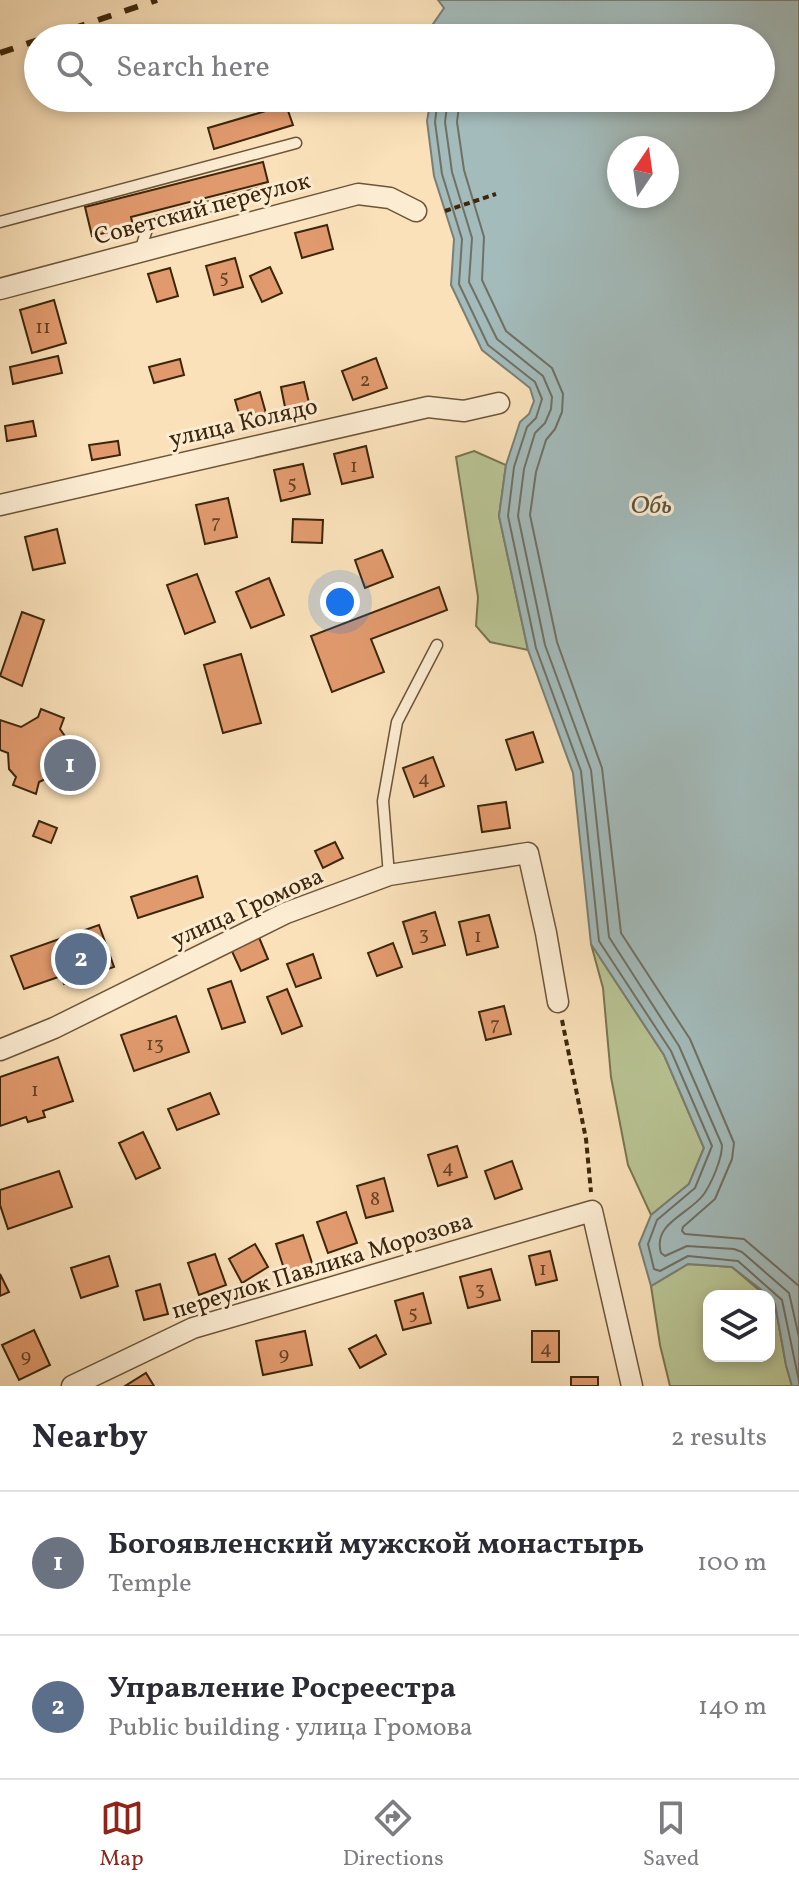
<!DOCTYPE html>
<meta charset="utf-8">
<style>
:root{--surface:#fff;--page:#f2f2f3;--text:#2b2b33;--muted:#7c7c81;--line:#e1e1e2;--accent:#8f2418}
body{margin:0;font-family:Vollkorn,serif;background:var(--page);color:var(--text)}
.controls{position:absolute;right:24px;bottom:24px;display:grid;overflow:hidden;border-radius:16px;box-shadow:0 4px 12px #0003}
.controls button{width:72px;height:72px;display:grid;place-items:center;padding:0;border:0;border-bottom:2px solid var(--line);background:var(--surface);color:var(--text);font:40px sans-serif}
.compass{position:absolute;left:607px;top:136px;width:72px;height:72px;border-radius:50%;background:var(--surface);box-shadow:0 4px 12px #0003;rotate:13deg}
.you{position:absolute;left:340px;top:602px;width:28px;height:28px;margin:-20px;border:6px solid #fff;border-radius:50%;background:#1a73e8;box-shadow:0 0 0 12px #1a73e833}
.badge{display:grid;place-items:center;width:52px;height:52px;border-radius:50%;background:var(--accent);color:#fff;font-size:26px;font-weight:700}
.pin{position:absolute;translate:-50% -50%;border:4px solid #fff;box-shadow:0 2px 8px #0006}
.list{margin:0;padding:0;list-style:none}
h2{display:flex;justify-content:space-between;align-items:center;height:104px;margin:0;padding:0 32px;font-size:34px}
h2 small{font-size:26px;font-weight:400;color:var(--muted)}
.list li{display:grid;grid-template-columns:52px 1fr auto;gap:24px;align-items:center;box-sizing:border-box;height:144px;padding:0 32px;border-top:2px solid var(--line)}
.list b{display:block;font-size:30px;white-space:nowrap}
.list p{margin:0;font-size:26px;white-space:nowrap;color:var(--muted)}
.list em{font-size:26px;font-style:normal;color:var(--muted)}
.icon{flex:none;width:44px;height:44px;fill:none;stroke:currentColor;stroke-width:2;stroke-linecap:round;stroke-linejoin:round}
.map{position:relative;flex:none;width:799px;height:1386px;overflow:hidden}
.search{position:absolute;background:var(--surface);box-shadow:0 4px 12px #0003;left:24px;right:24px;top:24px;height:88px;display:flex;align-items:center;gap:20px;box-sizing:border-box;padding:0 28px;border-radius:44px;color:var(--muted);font-size:30px}
.sheet{height:392px;background:var(--surface)}
nav{display:flex;justify-content:space-around;align-items:center;box-sizing:border-box;height:112px;border-top:2px solid var(--line);background:var(--surface);font-size:22px;color:var(--muted)}
nav a{display:grid;justify-items:center;gap:4px}
nav .on{color:var(--accent)}
.map>svg:first-child{display:block}
.green{fill:#b9c494;stroke:#7a7550;stroke-width:2}
.water{fill:#a3bbbb;stroke:#7a7f75;stroke-width:2;fill-rule:evenodd}
.lines{fill:none;stroke-linecap:round;stroke-linejoin:round}
.shore{stroke:#707064;stroke-width:2}
.building{fill:#e19a6d;stroke:#3c260c;stroke-width:2}
.lane-casing{stroke:#6c5538;stroke-width:13}
.street-casing{stroke:#6c5538;stroke-width:23}
.path{stroke:#3c260c;stroke-width:4;stroke-dasharray:6 4;stroke-linecap:butt}
.lane{stroke:#fcecd2;stroke-width:10}
.street{stroke:#fcecd2;stroke-width:20}
.rail{stroke:#3c260c;stroke-width:6;stroke-dasharray:14 14;stroke-linecap:butt}
.labels{text-anchor:middle;stroke-width:6;stroke-linejoin:round;paint-order:stroke}
.number-label{font-size:20px;fill:#654324}
.street-label{font-size:24px;fill:#3c260c;stroke:#fcecd2}
.water-label{font-size:26px;font-style:italic;fill:#5b5341;stroke:#fcecd2}
</style>
<div class="map">
<svg width="799" height="1386" viewBox="0 0 799 1386">
<rect width="100%" height="100%" fill="#fae1ba"/>
<filter id="stains"><feTurbulence type="fractalNoise" baseFrequency=".0025" numOctaves="4"/><feColorMatrix values="0 0 0 0 .2 0 0 0 0 .09 0 0 0 0 .02 0 0 0 .5 -.17"/></filter>
<radialGradient id="worn" r=".72"><stop offset=".6" stop-color="#630" stop-opacity="0"/><stop offset="1" stop-color="#630" stop-opacity=".3"/></radialGradient>
<g class="green">
<polygon points="474,451 506,465 499,516 528,650 490,642 476,626 478,597 456,457"/>
<polygon points="591,944 664,1055 704,1148 689,1184 651,1215 628,1165 611,1077 603,988"/>
<polygon points="688,1264 732,1267 766,1296 709,1296 709,1356 769,1356 769,1299 775,1304 786,1365 792,1386 670,1386 660,1345 651,1286"/>
</g>
<path class="water" d="M438 0H799V1386H792L786 1365 775 1304 769 1296 732 1267 688 1264 651 1286 639 1244 651 1215 689 1184 704 1148 664 1055 591 944 573 773 528 650 499 516 506 465 520 422 529 414 534 401 530 388 482 350 451 285 454 239 434 176 427 121 431 98H761V38H428L431 27 444 8ZM619 148H667V196H619Z"/>
<g class="lines">
<g class="shore">
<polyline points="438,98 435,122 442,174 462,239 459,284 488,345 535,382 542,399 536,418 527,427 514,467 508,516 536,648 581,771 599,941 671,1051 712,1146 695,1188 657,1220 648,1244 654,1269 660,1271 688,1256 738,1261 782,1300 799,1381"/>
<path d="M448 98 445 122 452 172 472 238 469 282 497 339 543 376 552 397 551 409 545 423 535 433 524 469 518 516 545 645 591 770 609 937 679 1046 722 1145C722 1159 712 1182 704 1194 690 1214 652 1223 661 1253L665 1256 687 1246 734 1249 742 1252 789 1293 799 1337"/>
<polyline points="460,98 457,122 464,170 484,237 482,280 506,331 552,368 563,394 562,412 555,429 546,440 536,472 530,515 557,642 602,768 621,933 690,1039 734,1143 732,1159 715,1199 683,1227 682,1231 685,1234 744,1239 799,1286"/>
</g>
</g>
<g class="building">
<polygon points="187,98 228,98 191,110"/>
<polygon points="286,105 293,125 214,149 208,128"/>
<polygon points="263,162 268,182 131,217 133,226 92,236 85,207"/>
<polygon points="327,225 333,249 302,258 295,233"/>
<polygon points="235,258 243,287 214,295 206,266"/>
<polygon points="270,267 282,293 262,302 250,276"/>
<polygon points="170,268 178,296 157,302 148,274"/>
<polygon points="54,300 66,343 32,353 20,310"/>
<polygon points="58,356 62,373 13,384 10,367"/>
<polygon points="376,358 387,388 353,400 342,371"/>
<polygon points="180,359 184,375 154,383 149,367"/>
<polygon points="304,382 310,407 286,412 281,387"/>
<polygon points="260,392 267,417 242,424 235,400"/>
<polygon points="33,421 36,436 7,441 5,426"/>
<polygon points="118,441 120,455 92,460 89,445"/>
<polygon points="366,446 373,477 342,484 334,454"/>
<polygon points="303,464 310,494 281,501 274,470"/>
<polygon points="228,498 237,537 205,544 196,505"/>
<polygon points="293,519 323,520 322,543 292,542"/>
<polygon points="57,529 65,563 33,570 25,537"/>
<polygon points="382,550 393,577 365,588 355,560"/>
<polygon points="197,574 215,622 185,634 167,585"/>
<polygon points="269,578 284,615 251,628 236,592"/>
<polygon points="439,587 447,610 371,639 384,672 332,692 311,636"/>
<polygon points="22,612 44,620 22,686 0,676"/>
<polygon points="241,654 261,723 223,733 204,665"/>
<polygon points="41,709 64,718 60,729 74,749 76,758 69,771 60,772 39,782 36,794 13,785 16,777 9,769 8,753 0,750 0,720 21,727 38,717"/>
<polygon points="533,732 543,762 516,770 506,740"/>
<polygon points="433,757 444,786 414,797 403,768"/>
<polygon points="506,802 510,828 482,832 478,806"/>
<polygon points="39,821 57,828 51,843 33,836"/>
<polygon points="335,842 343,858 323,868 315,851"/>
<polygon points="197,876 203,897 138,918 131,897"/>
<polygon points="435,912 445,945 413,954 403,922"/>
<polygon points="489,915 498,947 467,955 459,922"/>
<polygon points="99,925 114,967 64,984 61,976 24,989 11,956"/>
<polygon points="258,935 268,959 241,971 230,947"/>
<polygon points="393,943 402,967 377,976 368,953"/>
<polygon points="313,954 321,978 296,987 287,964"/>
<polygon points="231,981 245,1022 222,1029 208,989"/>
<polygon points="287,989 302,1026 282,1034 267,997"/>
<polygon points="504,1006 511,1034 486,1040 479,1012"/>
<polygon points="176,1016 189,1052 134,1071 121,1035"/>
<polygon points="58,1057 73,1101 43,1111 45,1117 28,1122 26,1117 0,1126 0,1077"/>
<polygon points="210,1093 219,1114 177,1130 168,1109"/>
<polygon points="143,1132 160,1168 136,1179 119,1143"/>
<polygon points="457,1146 467,1177 438,1186 428,1155"/>
<polygon points="512,1161 522,1189 495,1199 485,1171"/>
<polygon points="59,1171 72,1207 8,1229 0,1205 0,1190"/>
<polygon points="384,1178 393,1211 366,1218 357,1186"/>
<polygon points="346,1212 357,1243 328,1253 317,1222"/>
<polygon points="303,1235 313,1266 286,1275 276,1244"/>
<polygon points="255,1244 268,1267 242,1283 229,1259"/>
<polygon points="550,1251 557,1280 536,1285 529,1256"/>
<polygon points="215,1254 226,1285 199,1295 188,1263"/>
<polygon points="109,1256 118,1286 81,1298 71,1268"/>
<polygon points="491,1269 500,1300 468,1308 460,1277"/>
<polygon points="0,1274 9,1292 0,1296"/>
<polygon points="160,1284 168,1314 144,1320 136,1291"/>
<polygon points="423,1293 431,1323 403,1330 395,1301"/>
<polygon points="34,1330 50,1365 19,1380 2,1345"/>
<polygon points="305,1331 312,1365 263,1375 256,1341"/>
<rect x="532" y="1331" width="27" height="31"/>
<polygon points="376,1335 386,1354 360,1368 349,1349"/>
<polygon points="146,1373 154,1386 125,1386"/>
<rect x="571" y="1377" width="27" height="9"/>
</g>
<g class="lines">
<g class="lane-casing">
<g id="lane">
<polyline points="0,222 296,143"/>
<polyline points="140,251 149,223 263,192"/>
<polyline points="389,875 383,801 397,722 437,645"/>
</g>
</g>
<g class="street-casing">
<g id="street">
<polyline points="0,289 358,194 390,198 416,211"/>
<polyline points="0,505 428,407 464,411 499,403"/>
<polyline points="0,1050 54,1028 286,913 389,875 528,853 546,933 558,1002"/>
<polyline points="72,1386 193,1328 592,1211 632,1386"/>
</g>
</g>
<g class="path">
<polyline points="445,211 496,194"/>
<polyline points="562,1020 586,1139 591,1192"/>
</g>
<use href="#lane" class="lane"/>
<use href="#street" class="street"/>
<g class="rail">
<polyline points="45,38 157,0"/>
<polyline points="0,53 38,40"/>
</g>
</g>
<g class="labels">
<g class="number-label">
<text x="224" y="283">5</text>
<text x="43" y="333">11</text>
<text x="365" y="386">2</text>
<text x="354" y="472">1</text>
<text x="292" y="489">5</text>
<text x="216" y="528">7</text>
<text x="424" y="784">4</text>
<text x="424" y="940">3</text>
<text x="478" y="942">1</text>
<text x="495" y="1030">7</text>
<text x="155" y="1050">13</text>
<text x="35" y="1096">1</text>
<text x="448" y="1173">4</text>
<text x="375" y="1205">8</text>
<text x="543" y="1275">1</text>
<text x="480" y="1295">3</text>
<text x="413" y="1319">5</text>
<text x="546" y="1354">4</text>
<text x="284" y="1360">9</text>
<text x="26" y="1362">9</text>
</g>
<g class="street-label">
<text transform="translate(202 208) rotate(-15)" y="8">Советский переулок</text>
<text transform="translate(243 422) rotate(-13)" y="8">улица Колядо</text>
<text transform="translate(247 907) rotate(-24)" y="8">улица Громова</text>
<text transform="translate(322 1265) rotate(-17)" y="8">переулок Павлика Морозова</text>
</g>
<g class="water-label">
<text x="651" y="513">Обь</text>
</g>
</g>
<rect width="100%" height="100%" filter="url(#stains)"/>
<rect width="100%" height="100%" fill="url(#worn)"/>
</svg>
<div class="controls">
<button><svg class="icon" aria-label="layers" viewBox="0 0 24 24"><path d="M12 4l9 5-9 5-9-5zM3 14l9 5 9-5"/></svg></button>
</div>
<svg class="compass" viewBox="-18 -18 36 36"><path d="M0-13l5 13h-10z" fill="#e53935"/><path d="M0 13l5-13h-10z" fill="#7c7c81"/></svg>
<div class="you"></div>
<div class="pin badge" style="left:70px;top:765px;background:#6b7280">1</div>
<div class="pin badge" style="left:81px;top:959px;background:#5c6f8a">2</div>
<div class="search"><svg class="icon" aria-label="search" viewBox="0 0 24 24"><circle cx="10" cy="10" r="6"/><path d="M15 15l6 6"/></svg>Search here</div>
</div>
<section class="sheet">
<h2>Nearby<small>2 results</small></h2>
<ul class="list">
<li><span class="badge" style="background:#6b7280">1</span><div><b>Богоявленский мужской монастырь</b><p>Temple</p></div><em>100 m</em></li>
<li><span class="badge" style="background:#5c6f8a">2</span><div><b>Управление Росреестра</b><p>Public building · улица Громова</p></div><em>140 m</em></li>
</ul>
</section>
<nav>
<a class="on"><svg class="icon" aria-label="map" viewBox="0 0 24 24"><path d="M3 6l6-2 6 2 6-2v14l-6 2-6-2-6 2zM9 4v14M15 6v14"/></svg>Map</a>
<a><svg class="icon" aria-label="directions" viewBox="0 0 24 24"><path d="M12 3l9 9-9 9-9-9zM9 14v-3h6M13 9l2 2-2 2"/></svg>Directions</a>
<a><svg class="icon" aria-label="saved" viewBox="0 0 24 24"><path d="M7 4h10v16l-5-4-5 4z"/></svg>Saved</a>
</nav>
